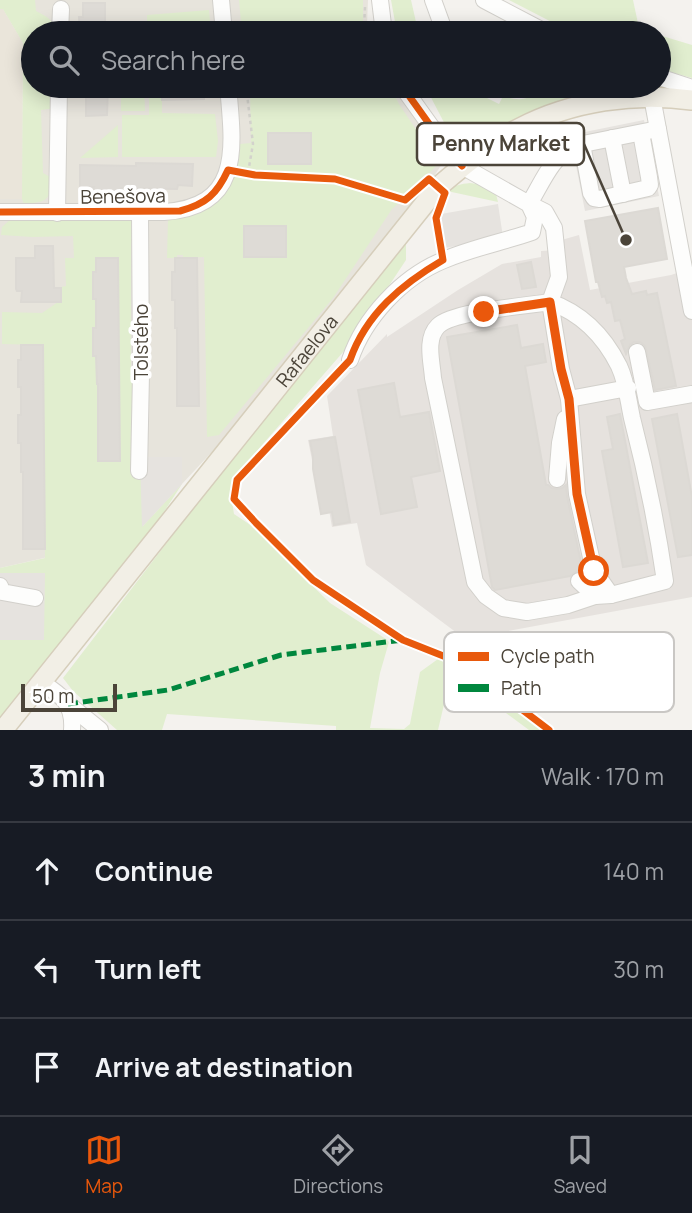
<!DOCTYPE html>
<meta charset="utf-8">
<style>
:root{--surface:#171b24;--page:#242831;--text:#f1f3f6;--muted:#9ea1a6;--line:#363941;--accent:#ea580c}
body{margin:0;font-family:Manrope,sans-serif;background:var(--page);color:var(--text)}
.scale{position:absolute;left:21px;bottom:18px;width:96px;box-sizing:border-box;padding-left:7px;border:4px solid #4b4439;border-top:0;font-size:19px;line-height:24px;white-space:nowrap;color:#4b4439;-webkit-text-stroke:5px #fff;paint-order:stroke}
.stop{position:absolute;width:21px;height:21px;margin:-16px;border:5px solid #ea580c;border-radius:50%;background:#fff}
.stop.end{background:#ea580c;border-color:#fff;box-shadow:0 2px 7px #0008}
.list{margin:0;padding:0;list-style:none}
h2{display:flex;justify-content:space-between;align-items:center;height:91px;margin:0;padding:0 28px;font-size:30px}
h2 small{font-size:23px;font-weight:400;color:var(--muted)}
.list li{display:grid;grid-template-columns:46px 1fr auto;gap:21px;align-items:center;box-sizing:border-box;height:98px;padding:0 28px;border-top:2px solid var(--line)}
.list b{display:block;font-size:26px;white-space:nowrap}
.list em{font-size:23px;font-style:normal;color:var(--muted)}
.icon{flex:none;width:38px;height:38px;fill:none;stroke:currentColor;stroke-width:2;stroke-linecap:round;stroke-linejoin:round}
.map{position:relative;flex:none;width:692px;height:730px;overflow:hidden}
.search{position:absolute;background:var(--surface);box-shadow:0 4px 18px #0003;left:21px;right:21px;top:21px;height:77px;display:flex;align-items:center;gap:18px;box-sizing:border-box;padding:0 24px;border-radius:38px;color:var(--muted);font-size:26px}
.sheet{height:385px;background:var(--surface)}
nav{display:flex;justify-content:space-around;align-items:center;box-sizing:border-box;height:98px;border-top:2px solid var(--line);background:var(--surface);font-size:19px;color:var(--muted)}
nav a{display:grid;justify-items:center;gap:4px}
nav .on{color:var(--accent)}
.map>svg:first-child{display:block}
.residential{fill:#e7e4dc}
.industrial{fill:#e6e2de}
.education{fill:#eae5da}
.green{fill:#e1eecf}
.parking{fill:#e6e3df}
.building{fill:#dedbd6;stroke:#dcd9d4;stroke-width:2}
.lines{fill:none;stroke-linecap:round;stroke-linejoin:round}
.minor-casing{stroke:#d2d0cb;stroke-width:18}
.major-casing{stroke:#d6cebb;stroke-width:22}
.path{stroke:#d3d2cc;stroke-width:2.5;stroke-dasharray:3.5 3.5;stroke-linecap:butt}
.minor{stroke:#fdfdfc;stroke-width:16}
.major{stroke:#f2efe6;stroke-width:19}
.quiet{stroke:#00873e;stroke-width:5;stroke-dasharray:10 5;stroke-linecap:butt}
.cycleway-casing{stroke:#fff;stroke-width:11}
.cycleway{stroke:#e8590c;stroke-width:7}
.route{stroke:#ea580c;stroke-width:9}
.labels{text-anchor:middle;stroke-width:7;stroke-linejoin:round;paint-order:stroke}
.street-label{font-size:19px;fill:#4b4439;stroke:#fff}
.key{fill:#fff;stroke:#c9c7c4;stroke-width:2}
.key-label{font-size:19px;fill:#4b4439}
.leader{fill:none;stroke:#4b4439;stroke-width:2.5}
.callout-dot{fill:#4b4439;stroke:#fff;stroke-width:2.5}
.callout{fill:#fff;stroke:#4b4439;stroke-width:2.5}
.callout-label{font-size:21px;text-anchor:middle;font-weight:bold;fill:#4b4439}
</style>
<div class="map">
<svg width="692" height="730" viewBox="0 0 692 730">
<rect width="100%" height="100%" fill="#f4f2ee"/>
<polygon class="residential" points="0,0 368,0 367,25 369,33 33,33 33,86 397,86 435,146 440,156 442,164 426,188 222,441 142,527 57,555 0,568 0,199 22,199 23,43 3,9 0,9"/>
<polygon class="industrial" points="579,235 590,290 671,275 692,268 692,597 465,639 366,565 357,523 332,527 322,470 314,470 308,440 333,436 327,396 387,334 387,337 458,290 502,264 541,257 541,251 558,250 558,241"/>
<polygon class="education" points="0,9 3,9 23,43 22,199 0,199"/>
<g class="green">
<path d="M0 0H35L36 11C48 17 54 20 56 33H33V86H56V108L41 110 43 173 52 178C50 201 47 202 24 204L22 199 23 43 3 9H0Z"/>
<polygon points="239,0 363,0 363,33 242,33"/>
<polygon points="391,0 411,0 416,22 424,21 425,24 422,25 423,28 426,28 427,33 397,33"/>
<polygon points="509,0 633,0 639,28 655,33 573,33"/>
<polygon points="209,10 211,33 147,33 147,15"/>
<polygon points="659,35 692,45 692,78 659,69"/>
<polygon points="121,86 144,86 145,111 121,111"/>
<polygon points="149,86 162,86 162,113 215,114 218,141 216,157 122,157 122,115 149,115"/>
<polygon points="250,86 390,86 399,104 437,161 437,165 406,197 392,209 333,298 219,435 207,437 204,257 183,258 183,255 177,255 177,258 167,258 168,219 233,178 238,164 240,144 251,143"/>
<path d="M425 86H475L473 91 499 104 503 96C518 101 529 101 541 89L545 91 557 86H628L630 89 486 138C468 138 467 151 450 134Z"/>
<polygon points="118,125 118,157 80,158"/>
<path d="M470 183 477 184 496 194 498 202 447 191C454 185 461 184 470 183Z"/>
<polygon points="12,218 132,218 145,241 131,243 131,376 145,382 146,389 132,388 134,441 140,442 143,526 182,484 160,518 0,717 0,568 45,558 42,345 2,344 2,312 42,313 61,300 61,287 66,286 65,258 74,258 73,236 33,237 1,235 2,227"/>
<polygon points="406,242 406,260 351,343 243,467 230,489 234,514 252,526 330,603 386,639 389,642 380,673 370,728 404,729 410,724 420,672 438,659 453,666 438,730 336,730 336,726 167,714 162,730 117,730 73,691 63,678 202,497"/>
<polygon points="473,681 546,730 529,730 487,699"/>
</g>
<g class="parking">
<polygon points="644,120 659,196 585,211 570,135"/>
<polygon points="498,204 503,237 445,248 438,216 441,214"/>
<polygon points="140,457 182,457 182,484 142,527"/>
<polygon points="0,573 45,573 44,640 0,640"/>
</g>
<g class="building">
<polygon points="83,3 105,3 105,33 80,33 79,17 83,17"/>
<polygon points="86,86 108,86 107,115 86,116"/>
<polygon points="162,86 204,86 204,99 162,100"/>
<rect x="268" y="133" width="43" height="31"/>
<polygon points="136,163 193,164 192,186 178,185 177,189 121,188 121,191 93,190 94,187 80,187 80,165 136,166"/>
<polygon points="658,208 667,259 624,267 626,278 632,294 646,291 647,295 657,293 676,386 655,390 645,346 640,342 634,342 630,345 626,354 621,341 625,339 620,320 615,321 611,302 607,303 605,296 602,297 598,282 596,282 585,221"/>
<rect x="244" y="226" width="42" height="31"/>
<polygon points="35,246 53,246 54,288 61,288 61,302 21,302 22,291 17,291 16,289 16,258 35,258"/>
<polygon points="96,258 118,258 120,461 98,461 98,384 97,384 96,356 93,356 93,328 96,328 96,299 93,299 93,272 96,272"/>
<polygon points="175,258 197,258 199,406 177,406 177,328 175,328 175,300 172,300 172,272 175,272"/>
<polygon points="531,262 536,287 522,289 517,265"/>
<polygon points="517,325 521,348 543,344 546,362 525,366 546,485 548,485 552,488 557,489 562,488 566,485 567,496 583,572 577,571 570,576 495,590 492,587 447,337"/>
<polygon points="21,345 43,345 45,549 23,549 23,472 21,472 21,443 18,443 18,415 21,415 21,387 18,387 18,360 21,360"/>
<polygon points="394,383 400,417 429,412 440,471 411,477 417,507 381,514 358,390"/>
<polygon points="620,414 648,563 623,567 602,451 613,449 607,417"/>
<polygon points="677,414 692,497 692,555 678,557 652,419"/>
<polygon points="335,437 350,522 334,525 332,512 321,514 313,469 313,456 310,441"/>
</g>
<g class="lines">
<g class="minor-casing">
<g id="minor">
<polyline points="221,0 224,33"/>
<polyline points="380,0 384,33"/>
<polyline points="433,0 445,33"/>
<polyline points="484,0 547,33"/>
<polyline points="60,33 61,9"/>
<polyline points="659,77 692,88"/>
<polyline points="506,86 523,86"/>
<polyline points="652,97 692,311"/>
<polyline points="612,138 623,194"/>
<polyline points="582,144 591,193 594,198 600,199 648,188 650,185 649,177 641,133"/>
<path d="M0 212H164C244 207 233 145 228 86"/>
<polyline points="57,213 59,86"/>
<polyline points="637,352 647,402 692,394"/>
<path d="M350 360C364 318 402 277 444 260 472 248 503 242 532 232L535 217 529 204 462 166 450 153 402 86"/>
<path d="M628 388 569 399 561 369 550 302C581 313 604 336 619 366 627 383 628 400 632 418 646 472 657 526 665 581L611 595 595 596 568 605 527 612 503 608 486 596 475 582 433 378C432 362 425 339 438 326 453 311 527 306 550 302L559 277 554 228 545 212 529 204C542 183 551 158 573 146L658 129"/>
<polyline points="569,399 577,494 594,571 611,595"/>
<polyline points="139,471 141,374 140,212"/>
<polyline points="557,479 560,443 565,419"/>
<polyline points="579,581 595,596"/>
<polyline points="0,586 2,592 35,598"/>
<path d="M41 682C61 695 74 703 72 730"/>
<polyline points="68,704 100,730"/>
</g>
</g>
<g class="major-casing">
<g id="major">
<path id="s1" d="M3 730 438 187C464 165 490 143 520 128 572 101 635 92 692 100"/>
</g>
</g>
<g class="path">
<polyline points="365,7 364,27 366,33"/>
<polyline points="246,86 253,144 248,173"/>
<polyline points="242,172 255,175 335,179 405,200 406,199"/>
<polyline points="436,215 440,247"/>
</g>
<use href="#minor" class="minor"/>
<use href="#major" class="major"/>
<polyline class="quiet" points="68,704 168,690 281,655 403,640"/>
<g class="cycleway-casing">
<g id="cycleway">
<polyline points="402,86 450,153 462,166"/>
<path d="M0 212 180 211C206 204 217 194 228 170L255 175 335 179 405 200 429 179 445 193 436 218 443 260C402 284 366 314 350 360L237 480 234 499 256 523 313 580 403 640 461 663 549 730"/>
</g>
</g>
<use href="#cycleway" class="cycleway"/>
</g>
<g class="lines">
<polyline class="route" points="484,312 550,302 561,369 569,399 577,494 594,571"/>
</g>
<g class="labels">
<g class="street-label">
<text transform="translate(123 196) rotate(-1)" y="7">Benešova</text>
<text transform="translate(141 342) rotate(-90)" y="7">Tolstého</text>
<text dy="7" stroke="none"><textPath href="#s1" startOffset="486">Rafaelova</textPath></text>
</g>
</g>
<rect x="444" y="632" width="230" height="80" rx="10" class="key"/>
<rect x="458" y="652" width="31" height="9" fill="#e8590c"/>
<rect x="458" y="684" width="31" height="8" fill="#00873e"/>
<g class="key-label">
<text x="501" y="663">Cycle path</text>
<text x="501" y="695">Path</text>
</g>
<path class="leader" d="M626 240L584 144"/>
<circle class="callout-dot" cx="626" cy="240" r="7"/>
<rect class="callout" x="417" y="123" width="167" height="42" rx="7"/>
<g class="callout-label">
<text x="501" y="151">Penny Market</text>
</g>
</svg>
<div class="scale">50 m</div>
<div class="stop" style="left:594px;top:571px"></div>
<div class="stop end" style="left:484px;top:312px"></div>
<div class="search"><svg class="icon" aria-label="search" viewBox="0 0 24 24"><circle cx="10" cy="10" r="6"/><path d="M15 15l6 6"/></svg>Search here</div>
</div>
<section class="sheet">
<h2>3 min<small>Walk · 170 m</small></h2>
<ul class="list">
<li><svg class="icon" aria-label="ahead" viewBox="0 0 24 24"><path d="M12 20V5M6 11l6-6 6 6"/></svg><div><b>Continue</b></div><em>140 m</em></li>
<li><svg class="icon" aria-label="left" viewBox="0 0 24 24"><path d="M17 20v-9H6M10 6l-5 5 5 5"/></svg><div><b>Turn left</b></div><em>30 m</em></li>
<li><svg class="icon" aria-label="arrive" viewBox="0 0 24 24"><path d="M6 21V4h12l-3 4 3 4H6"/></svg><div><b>Arrive at destination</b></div></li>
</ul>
</section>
<nav>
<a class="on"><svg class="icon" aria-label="map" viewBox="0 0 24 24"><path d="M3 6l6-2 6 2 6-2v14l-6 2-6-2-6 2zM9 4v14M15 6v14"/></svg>Map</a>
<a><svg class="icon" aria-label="directions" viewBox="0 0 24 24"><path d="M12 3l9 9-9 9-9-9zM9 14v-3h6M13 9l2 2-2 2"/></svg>Directions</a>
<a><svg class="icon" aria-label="saved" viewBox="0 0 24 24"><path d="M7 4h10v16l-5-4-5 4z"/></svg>Saved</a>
</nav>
